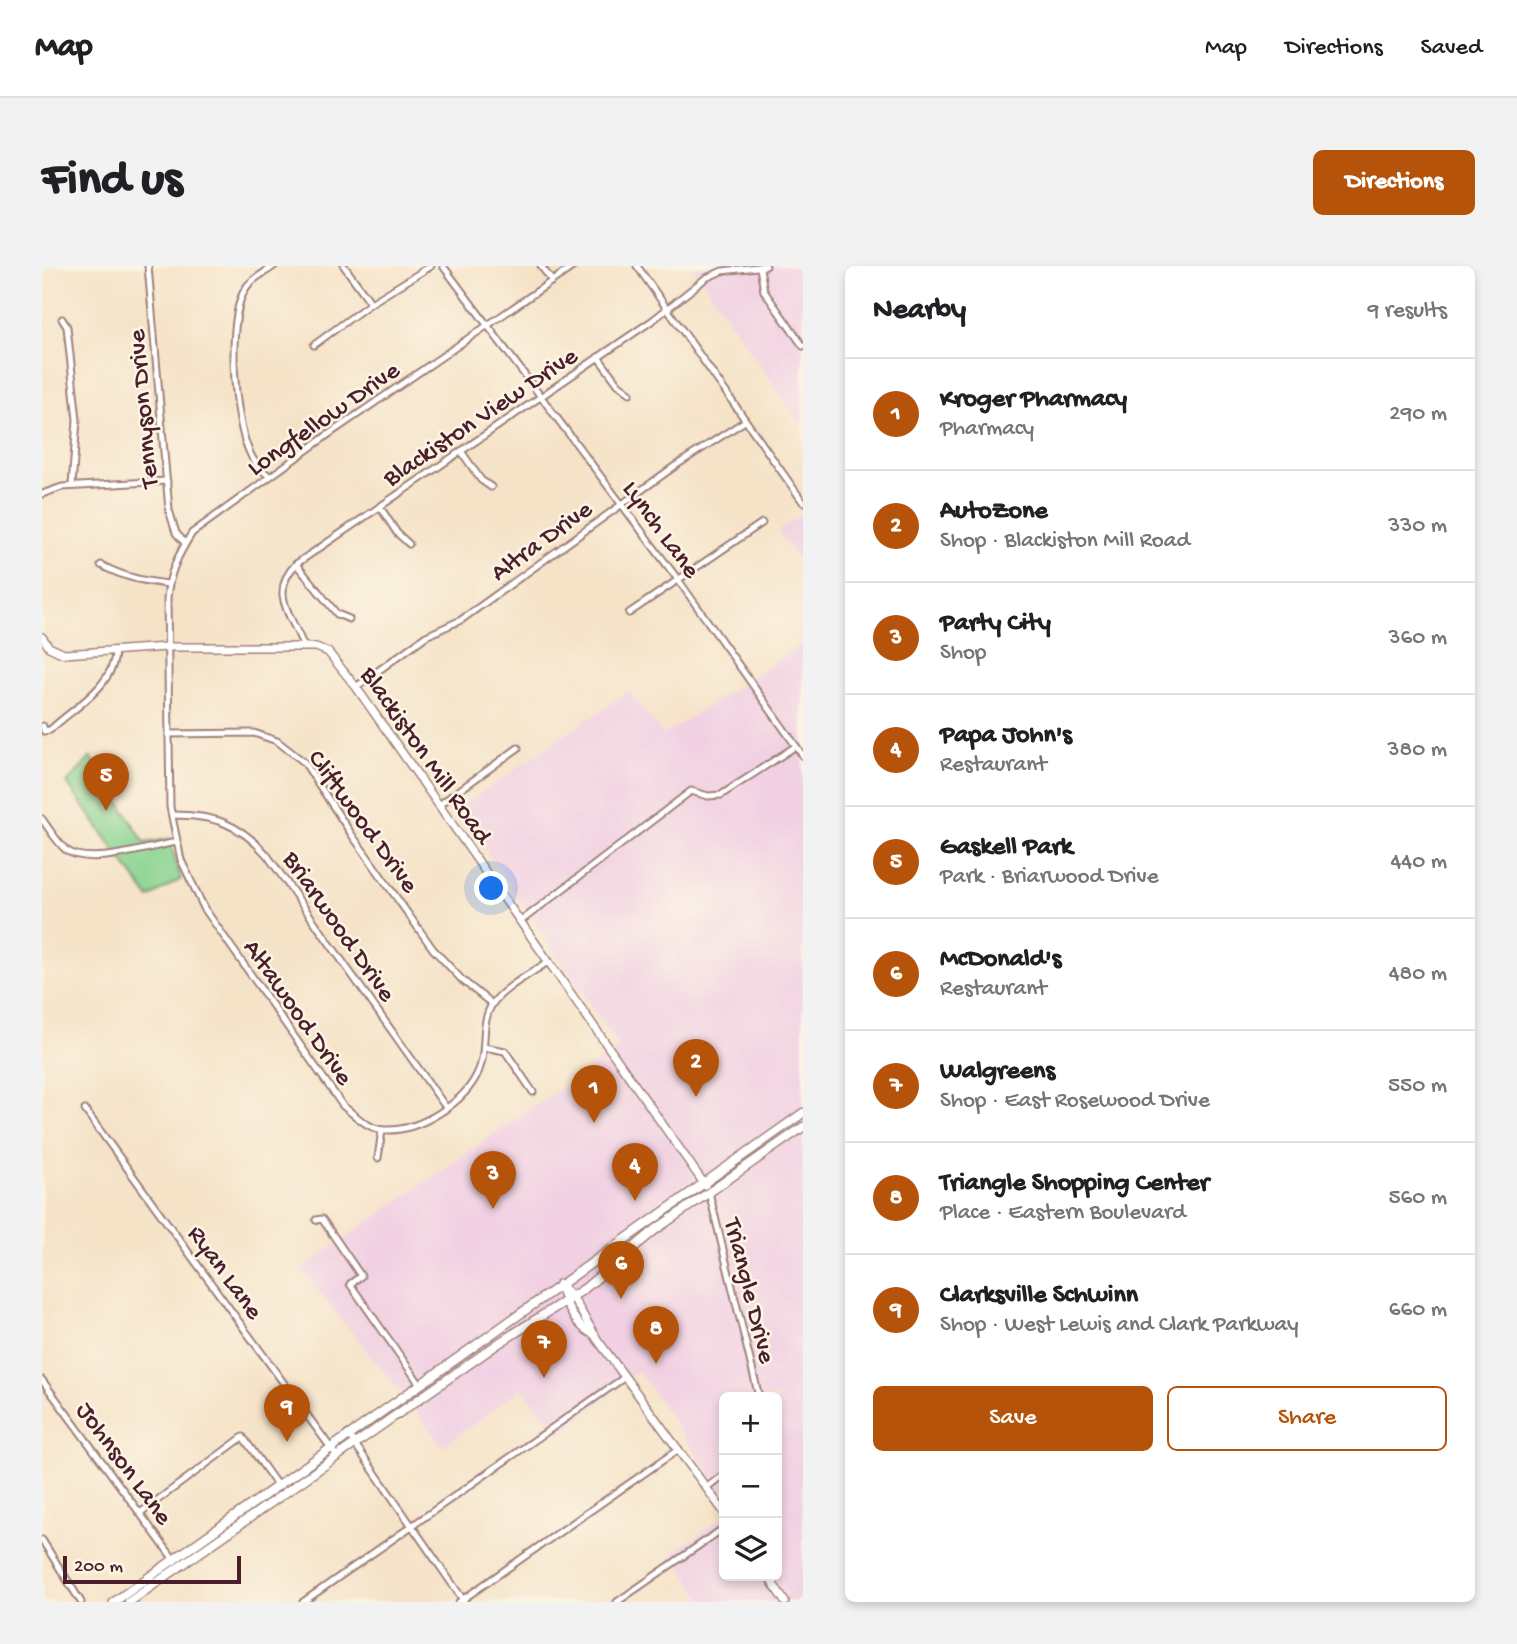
<!DOCTYPE html>
<meta charset="utf-8">
<style>
:root{--surface:#fff;--page:#f2f2f2;--text:#202124;--muted:#757577;--line:#e0e0e0;--accent:#b45309}
body{margin:0;font-family:"Gochi Hand",sans-serif;background:var(--page);color:var(--text)}
.controls{position:absolute;right:21px;bottom:21px;display:grid;overflow:hidden;border-radius:10px;box-shadow:0 4px 10px #0003}
.controls button{width:63px;height:63px;display:grid;place-items:center;padding:0;border:0;border-bottom:2px solid var(--line);background:var(--surface);color:var(--text);font:35px sans-serif}
.scale{position:absolute;left:21px;bottom:18px;width:178px;box-sizing:border-box;padding-left:7px;border:4px solid #4a1f2b;border-top:0;font-size:19px;line-height:24px;white-space:nowrap;color:#4a1f2b;-webkit-text-stroke:5px #fcf5e5;paint-order:stroke}
.you{position:absolute;left:450px;top:623px;width:24px;height:24px;margin:-18px;border:5px solid #fff;border-radius:50%;background:#1a73e8;box-shadow:0 0 0 10px #1a73e833}
.badge{display:grid;place-items:center;width:46px;height:46px;border-radius:50%;background:var(--accent);color:#fff;font-size:23px;font-weight:700}
.pin{position:absolute;translate:-50% -58px;filter:drop-shadow(0 2px 4px #0008)}
.pin::after{content:'';position:absolute;top:37px;width:24px;height:21px;background:inherit;clip-path:polygon(0 0,100% 0,50% 100%)}
.list{margin:0;padding:0;list-style:none}
h2{display:flex;justify-content:space-between;align-items:center;height:91px;margin:0;padding:0 28px;font-size:30px}
h2 small{font-size:23px;font-weight:400;color:var(--muted)}
.list li{display:grid;grid-template-columns:46px 1fr auto;gap:21px;align-items:center;box-sizing:border-box;height:112px;padding:0 28px;border-top:2px solid var(--line)}
.list b{display:block;font-size:26px;white-space:nowrap}
.list p{margin:0;font-size:23px;white-space:nowrap;color:var(--muted)}
.list em{font-size:23px;font-style:normal;color:var(--muted)}
.actions{display:flex;gap:14px;padding:21px 28px}
.actions a{flex:1;padding:16px 0;border:2px solid var(--accent);border-radius:10px;text-align:center;font-size:24px;color:var(--accent)}
.actions .main{background:var(--accent);color:#fff}
.icon{flex:none;width:38px;height:38px;fill:none;stroke:currentColor;stroke-width:2;stroke-linecap:round;stroke-linejoin:round}
.map{position:relative;flex:none;width:761px;height:1336px;overflow:hidden;border-radius:10px}
header{display:flex;align-items:center;gap:42px;box-sizing:border-box;height:98px;padding:0 35px;background:var(--surface);border-bottom:2px solid var(--line)}
header strong{font-size:33px}
nav{display:flex;gap:38px;margin-inline-start:auto;font-size:24px}
.intro{display:flex;align-items:center;justify-content:space-between;box-sizing:border-box;height:168px;padding:0 42px}
h1{margin:0;font-size:49px}
.button{padding:18px 32px;border-radius:10px;background:var(--accent);color:#fff;font-size:24px;font-weight:700}
main{display:flex;gap:42px;padding:0 42px}
aside{flex:1;background:var(--surface);border-radius:10px;box-shadow:0 4px 10px #0003}
.map>svg:first-child{display:block}
.built{fill:#f1d0e3}
.green{fill:#88d390;stroke:#69795e;stroke-width:2}
.lines{fill:none;stroke-linecap:round;stroke-linejoin:round}
.street-casing{stroke:#a0817a;stroke-width:9}
.secondary-casing{stroke:#a0817a;stroke-width:10}
.primary-casing{stroke:#a0817a;stroke-width:11}
.street{stroke:#fff;stroke-width:5}
.secondary{stroke:#fff;stroke-width:7}
.primary{stroke:#fff;stroke-width:8}
.labels{text-anchor:middle;stroke-width:5;stroke-linejoin:round;paint-order:stroke}
.street-label{font-size:26px;fill:#4a1f2b;stroke:#fcf5e5}
</style>
<header>
<strong>Map</strong>
<nav><a>Map</a><a>Directions</a><a>Saved</a></nav>
</header>
<div class="intro"><h1>Find us</h1><a class="button">Directions</a></div>
<main>
<div class="map">
<svg width="761" height="1336" viewBox="0 0 761 1336">
<rect width="100%" height="100%" fill="#fcf5e5"/>
<filter id="ink" filterUnits="userSpaceOnUse"><feTurbulence type="fractalNoise" baseFrequency=".0143" numOctaves="2"/><feDisplacementMap in="SourceGraphic" scale="14" xChannelSelector="R" yChannelSelector="G"/><feConvolveMatrix kernelMatrix="1 2 1 2 8 2 1 2 1" color-interpolation-filters="sRGB"/></filter>
<filter id="wash" filterUnits="userSpaceOnUse"><feTurbulence type="fractalNoise" baseFrequency=".00686" numOctaves="4" result="noise"/><feDisplacementMap in="SourceGraphic" scale="28" xChannelSelector="R" yChannelSelector="G"/><feGaussianBlur stdDeviation="1.57" result="paint"/><feColorMatrix in="noise" values="0 0 0 0 0 0 0 0 0 0 0 0 0 0 0 0 0 1.4 0 .05"/><feComposite in="paint" operator="in"/></filter>
<g filter="url(#wash)">
<rect width="100%" height="100%" fill="#f5e3c8"/>
<g class="built">
<polygon points="650,0 761,0 761,161"/>
<polygon points="757,250 761,256 761,300 736,265"/>
<polygon points="761,377 761,1336 663,1336 630,1287 682,1251 682,1310 735,1310 735,1131 682,1131 682,1228 596,1105 517,1169 480,1122 401,1180 259,1003 577,781 416,543 587,425 622,469"/>
</g>
<polygon class="green" points="49,491 103,577 127,573 139,613 107,632 25,517"/>
</g>
<g filter="url(#ink)">
<g class="lines">
<g class="street-casing">
<g id="street">
<polyline points="106,0 127,244 134,267 143,277"/>
<polyline points="302,0 329,37"/>
<polyline points="401,0 637,315 761,490"/>
<polyline points="499,0 510,15"/>
<polyline points="595,0 761,236"/>
<polyline points="718,2 722,25 761,80"/>
<polyline points="20,53 25,61 35,154 30,220"/>
<polyline points="272,79 329,37 389,0"/>
<polyline points="556,91 576,118 588,127"/>
<polyline points="419,185 439,214 449,221"/>
<path d="M227 210C218 203 211 196 207 185 192 154 183 46 206 19 212 12 224 6 232 0"/>
<polyline points="0,228 20,221 125,215"/>
<polyline points="338,241 355,267 367,278"/>
<polyline points="254,298 295,348 307,353"/>
<path d="M59 299C81 311 101 315 126 318"/>
<polyline points="587,347 720,257"/>
<path d="M261 379C250 350 226 327 254 298L611 54 664 12 680 5 724 0"/>
<polyline points="314,421 384,370 419,354 633,200 703,155"/>
<path d="M1 460 2 465 8 464C31 442 73 420 73 385"/>
<polyline points="127,468 212,467 235,475 262,496 310,569 391,683 420,714 450,738"/>
<polyline points="397,539 476,482"/>
<path d="M130 549C171 549 197 557 225 589L403 840"/>
<path d="M0 553C7 563 15 576 24 584 47 601 107 581 134 576"/>
<polyline points="479,655 649,525 666,530 679,529 754,480"/>
<path d="M507 695C489 708 464 720 451 737 437 757 446 783 437 804 424 837 376 866 342 864 326 863 313 849 301 840L162 642 139 594 128 541 125 333C127 307 136 289 150 267L287 168 532 0"/>
<polyline points="442,781 463,785 491,826"/>
<polyline points="43,844 294,1189"/>
<polyline points="336,892 340,864"/>
<polyline points="667,926 717,1131"/>
<polyline points="274,954 280,953 319,1010 308,1018 377,1117"/>
<polyline points="0,1114 133,1295"/>
<polyline points="306,1168 422,1335"/>
<polyline points="664,1222 682,1208"/>
<polyline points="98,1247 201,1171 235,1219"/>
<polyline points="0,1274 39,1336"/>
<polyline points="261,1336 583,1111"/>
<polyline points="417,1336 637,1183"/>
<polyline points="575,1336 682,1262"/>
</g>
</g>
<g class="secondary-casing">
<g id="secondary">
<polyline points="0,371 7,381 22,388 125,381 274,381 286,386 314,421 663,919"/>
<polyline points="517,1018 530,1030 555,1073 682,1246"/>
<path d="M518 1019C523 1038 534 1062 553 1069"/>
<polyline points="726,1310 743,1336"/>
</g>
</g>
<g class="primary-casing">
<g id="primary">
<polyline points="72,1336 761,847"/>
<polyline points="87,1336 457,1077 542,1023 613,964 761,861"/>
</g>
</g>
<use href="#street" class="street"/>
<use href="#secondary" class="secondary"/>
<use href="#primary" class="primary"/>
</g>
</g>
<g class="labels">
<g class="street-label">
<text transform="translate(99 143) rotate(-95)" y="9">Tennyson Drive</text>
<text transform="translate(437 149) rotate(-34)" y="9">Blackiston View Drive</text>
<text transform="translate(280 151) rotate(-35)" y="9">Longfellow Drive</text>
<text transform="translate(621 262) rotate(54)" y="9">Lynch Lane</text>
<text transform="translate(498 273) rotate(-36)" y="9">Altra Drive</text>
<text transform="translate(386 488) rotate(55)" y="9">Blackiston Mill Road</text>
<text transform="translate(323 554) rotate(54)" y="9">Cliftwood Drive</text>
<text transform="translate(299 659) rotate(55)" y="9">Briarwood Drive</text>
<text transform="translate(258 745) rotate(55)" y="9">Altawood Drive</text>
<text transform="translate(185 1005) rotate(54)" y="9">Ryan Lane</text>
<text transform="translate(710 1024) rotate(76)" y="9">Triangle Drive</text>
<text transform="translate(84 1196) rotate(54)" y="9">Johnson Lane</text>
</g>
</g>
</svg>
<div class="controls">
<button>+</button>
<button>−</button>
<button><svg class="icon" aria-label="layers" viewBox="0 0 24 24"><path d="M12 4l9 5-9 5-9-5zM3 14l9 5 9-5"/></svg></button>
</div>
<div class="scale">200 m</div>
<div class="you"></div>
<div class="pin badge" style="left:552px;top:857px">1</div>
<div class="pin badge" style="left:654px;top:831px">2</div>
<div class="pin badge" style="left:451px;top:943px">3</div>
<div class="pin badge" style="left:593px;top:935px">4</div>
<div class="pin badge" style="left:64px;top:545px">5</div>
<div class="pin badge" style="left:579px;top:1033px">6</div>
<div class="pin badge" style="left:502px;top:1112px">7</div>
<div class="pin badge" style="left:614px;top:1098px">8</div>
<div class="pin badge" style="left:245px;top:1176px">9</div>
</div>
<aside>
<h2>Nearby<small>9 results</small></h2>
<ul class="list">
<li><span class="badge">1</span><div><b>Kroger Pharmacy</b><p>Pharmacy</p></div><em>290 m</em></li>
<li><span class="badge">2</span><div><b>AutoZone</b><p>Shop · Blackiston Mill Road</p></div><em>330 m</em></li>
<li><span class="badge">3</span><div><b>Party City</b><p>Shop</p></div><em>360 m</em></li>
<li><span class="badge">4</span><div><b>Papa John's</b><p>Restaurant</p></div><em>380 m</em></li>
<li><span class="badge">5</span><div><b>Gaskell Park</b><p>Park · Briarwood Drive</p></div><em>440 m</em></li>
<li><span class="badge">6</span><div><b>McDonald's</b><p>Restaurant</p></div><em>480 m</em></li>
<li><span class="badge">7</span><div><b>Walgreens</b><p>Shop · East Rosewood Drive</p></div><em>550 m</em></li>
<li><span class="badge">8</span><div><b>Triangle Shopping Center</b><p>Place · Eastern Boulevard</p></div><em>560 m</em></li>
<li><span class="badge">9</span><div><b>Clarksville Schwinn</b><p>Shop · West Lewis and Clark Parkway</p></div><em>660 m</em></li>
</ul>
<div class="actions"><a class="main">Save</a><a>Share</a></div>
</aside>
</main>
